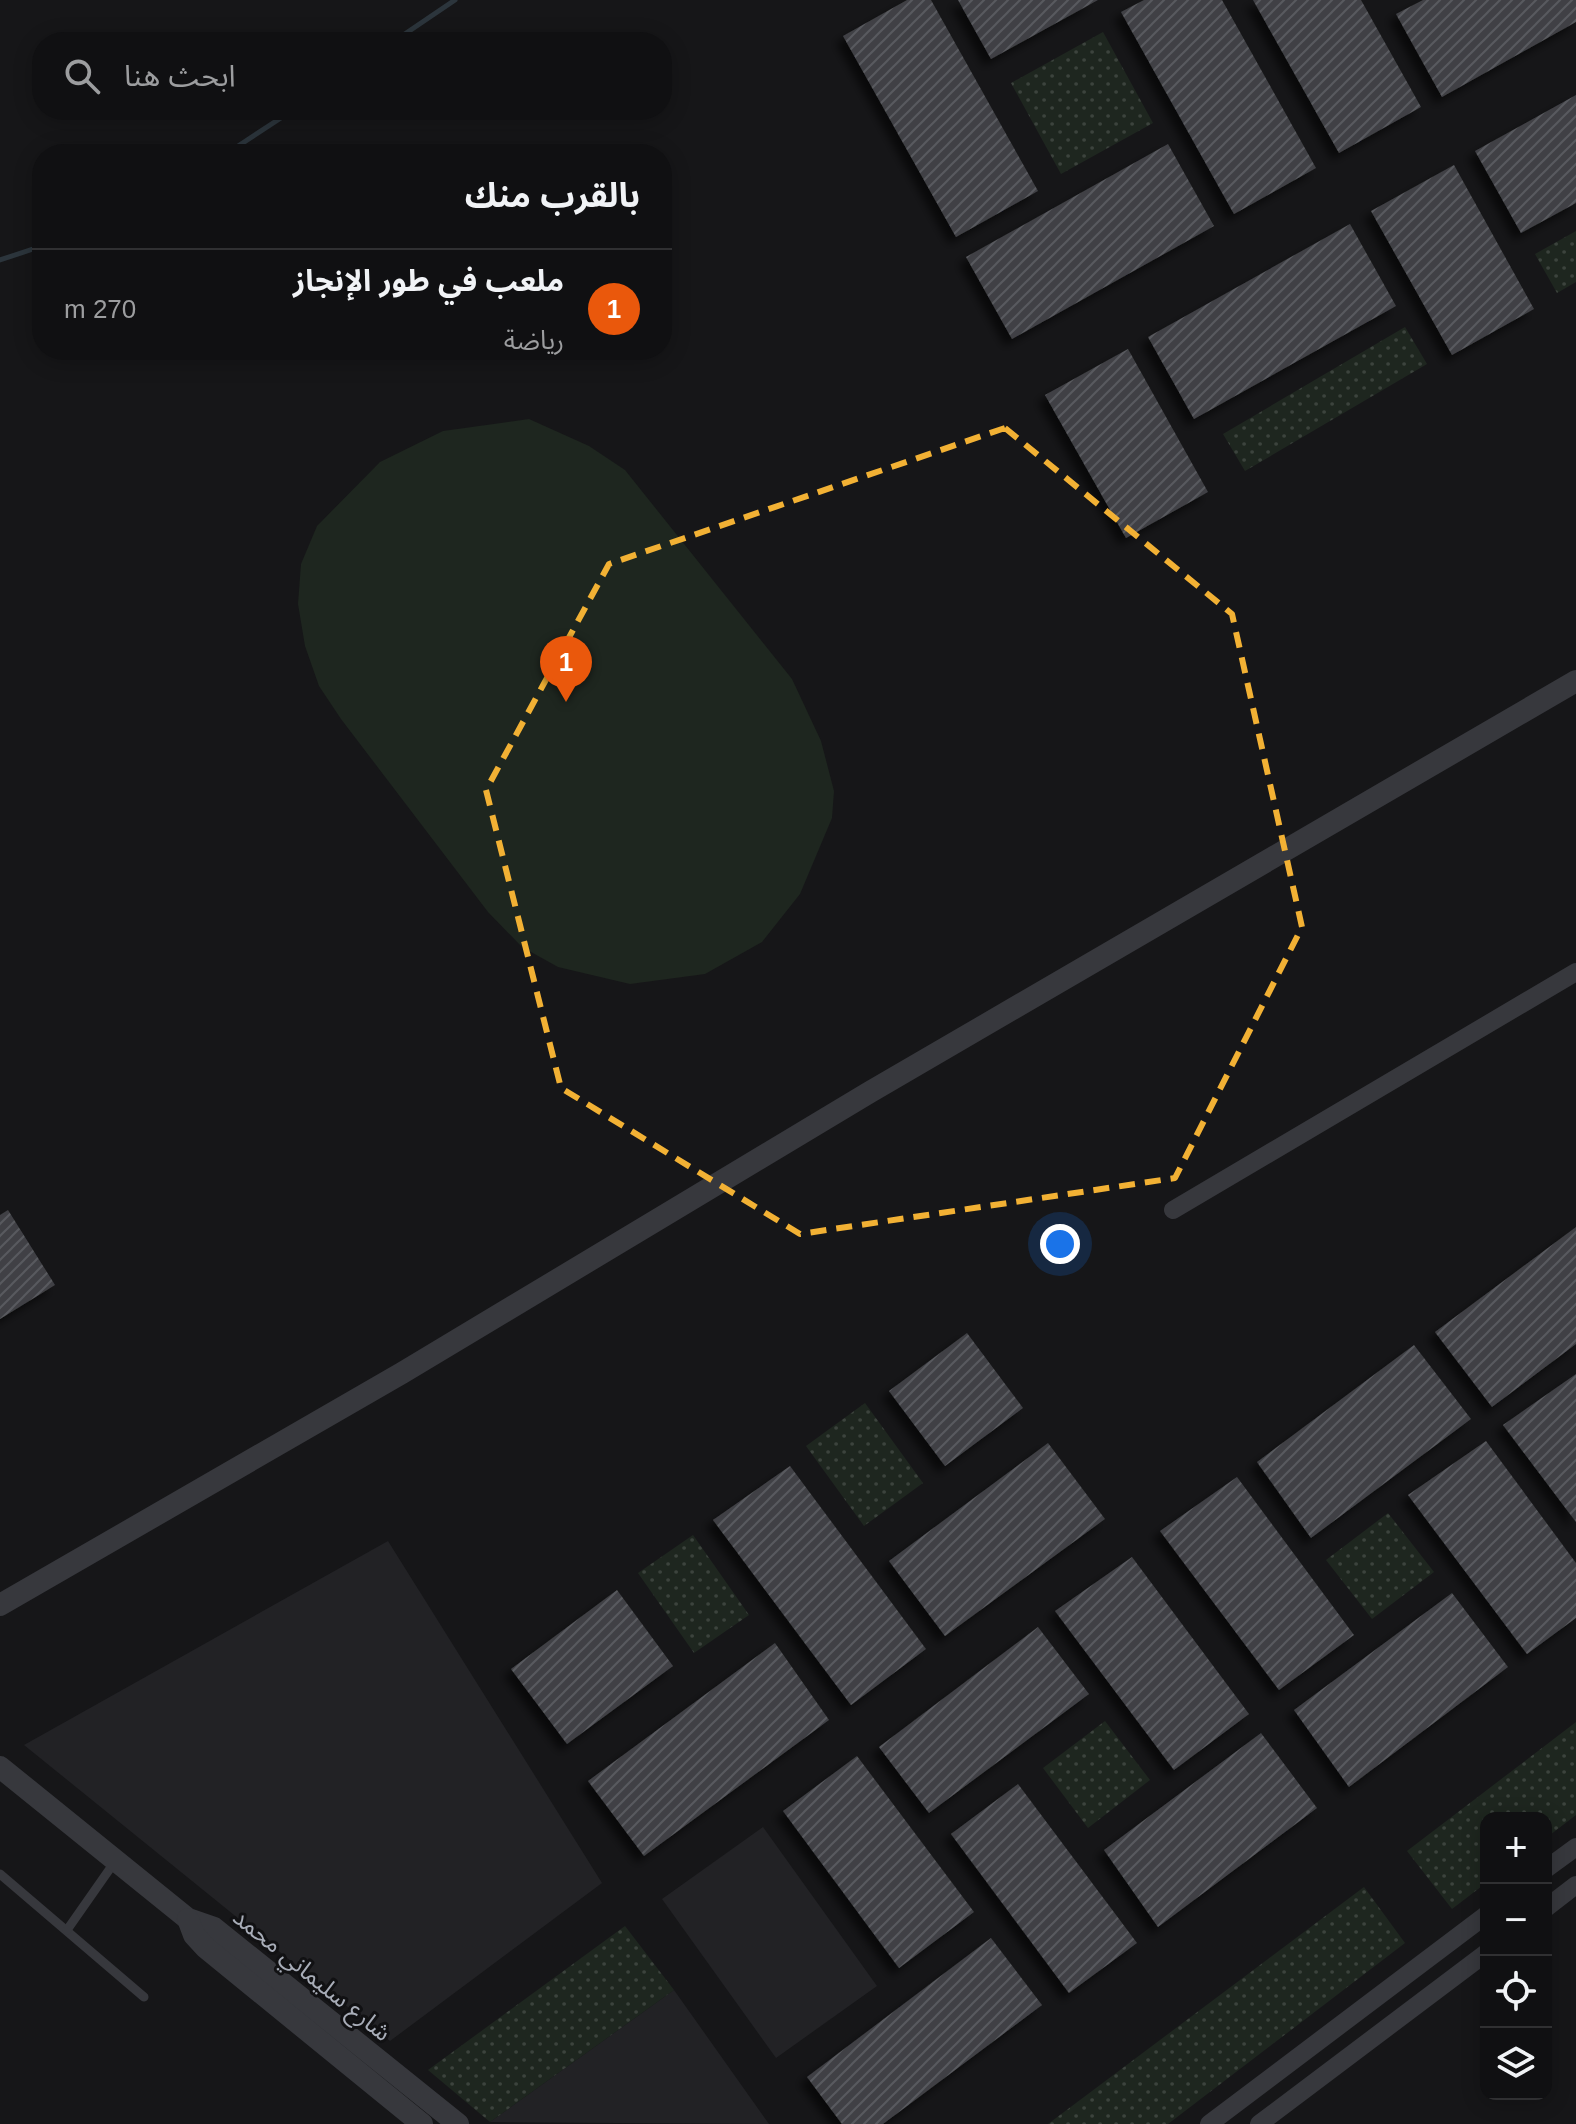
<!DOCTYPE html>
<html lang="ar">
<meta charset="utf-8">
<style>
:root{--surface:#101012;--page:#19191b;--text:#f1f3f6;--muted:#9c9d9f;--line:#303032;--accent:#ea580c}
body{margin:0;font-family:Helvetica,"Noto Sans Arabic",sans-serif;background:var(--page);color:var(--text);direction:rtl}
.controls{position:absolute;right:24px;bottom:24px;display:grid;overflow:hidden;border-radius:16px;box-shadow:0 4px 20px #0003}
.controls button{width:72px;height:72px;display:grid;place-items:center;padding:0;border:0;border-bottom:2px solid var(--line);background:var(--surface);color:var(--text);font:40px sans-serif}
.you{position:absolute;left:1060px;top:1244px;width:28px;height:28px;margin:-20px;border:6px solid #fff;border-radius:50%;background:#1a73e8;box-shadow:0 0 0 12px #1a73e833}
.badge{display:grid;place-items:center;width:52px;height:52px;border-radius:50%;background:var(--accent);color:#fff;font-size:26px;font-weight:700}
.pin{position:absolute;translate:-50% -66px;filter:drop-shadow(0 2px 4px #0008)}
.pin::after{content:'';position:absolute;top:42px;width:28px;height:24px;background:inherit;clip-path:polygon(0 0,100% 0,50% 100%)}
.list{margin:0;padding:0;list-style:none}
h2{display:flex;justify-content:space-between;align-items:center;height:104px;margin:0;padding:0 32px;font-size:34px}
h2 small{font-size:26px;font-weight:400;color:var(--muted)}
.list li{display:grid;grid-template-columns:52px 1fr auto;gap:24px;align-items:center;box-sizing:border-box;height:112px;padding:0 32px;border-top:2px solid var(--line)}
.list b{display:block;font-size:30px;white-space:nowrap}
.list p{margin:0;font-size:26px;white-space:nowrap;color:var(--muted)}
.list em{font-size:26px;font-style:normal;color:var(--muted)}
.icon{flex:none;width:44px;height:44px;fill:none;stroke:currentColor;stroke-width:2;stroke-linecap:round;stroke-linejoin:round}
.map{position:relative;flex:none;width:1576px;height:2124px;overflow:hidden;direction:ltr}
.search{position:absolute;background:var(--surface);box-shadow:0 4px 20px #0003;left:32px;top:32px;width:640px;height:88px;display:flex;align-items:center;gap:20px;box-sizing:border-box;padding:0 28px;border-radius:32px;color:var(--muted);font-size:30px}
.panel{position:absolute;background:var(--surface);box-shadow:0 4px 20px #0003;left:32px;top:144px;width:640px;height:216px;border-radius:32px;direction:rtl}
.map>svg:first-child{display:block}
.built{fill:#222225}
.grass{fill:url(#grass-dots)}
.pitch{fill:#1e261f}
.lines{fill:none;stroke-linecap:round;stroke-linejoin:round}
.stream{stroke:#2c353c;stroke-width:5}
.building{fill:url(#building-hatch);filter:url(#shadow)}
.service{stroke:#37383d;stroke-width:9}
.minor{stroke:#37383d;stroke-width:18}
.tertiary{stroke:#37383d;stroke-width:22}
.marked{fill:none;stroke:#f2b134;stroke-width:6;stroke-dasharray:16 10;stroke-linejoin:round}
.labels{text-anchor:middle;stroke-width:6;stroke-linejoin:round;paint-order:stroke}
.street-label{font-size:24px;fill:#a8adb8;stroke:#111113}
</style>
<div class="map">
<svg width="1576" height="2124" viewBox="0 0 1576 2124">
<defs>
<pattern id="grass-dots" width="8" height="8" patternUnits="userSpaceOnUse" patternTransform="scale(2)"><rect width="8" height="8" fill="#1e261f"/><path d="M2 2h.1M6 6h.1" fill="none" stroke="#3c433d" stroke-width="1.8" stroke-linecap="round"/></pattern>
<pattern id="building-hatch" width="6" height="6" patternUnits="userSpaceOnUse" patternTransform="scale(2)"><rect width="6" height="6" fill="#404145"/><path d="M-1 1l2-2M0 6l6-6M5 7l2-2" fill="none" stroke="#595a5e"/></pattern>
<filter id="shadow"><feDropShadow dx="-7" dy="7" stdDeviation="4" flood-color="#0009"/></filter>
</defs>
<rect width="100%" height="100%" fill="#161618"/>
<g class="built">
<polygon points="388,1541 602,1883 390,2041 24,1745"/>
<polygon points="763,1827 877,1986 776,2058 662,1899"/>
<polygon points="674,1990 769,2124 490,2122"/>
</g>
<g class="grass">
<polygon points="1103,32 1153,123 1061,174 1011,83"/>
<polygon points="1576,231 1576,282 1557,293 1535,254"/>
<polygon points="1405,327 1427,364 1245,471 1223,434"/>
<polygon points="865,1403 923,1483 864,1526 806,1446"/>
<polygon points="1388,1513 1434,1572 1372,1619 1326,1560"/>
<polygon points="693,1535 749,1615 694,1653 638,1573"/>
<polygon points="1105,1721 1150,1780 1088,1828 1043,1768"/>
<polygon points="1576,1722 1576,1815 1546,1838 1546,1818 1486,1818 1486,1883 1452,1909 1407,1851"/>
<polygon points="1364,1887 1405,1943 1168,2124 1048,2124"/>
<polygon points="625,1926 674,1990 490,2122 428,2070"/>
</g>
<polygon class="pitch" points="529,419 589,446 625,470 792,679 821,741 834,791 832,818 800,894 762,942 705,974 630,984 558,967 522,947 488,912 341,719 319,686 305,646 298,604 301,564 317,526 380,462 443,431"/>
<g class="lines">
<g class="stream">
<polyline points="393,42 455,0"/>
<polyline points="226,154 293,110"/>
<polyline points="0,260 42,246"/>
</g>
</g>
<g class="building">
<polygon points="907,0 931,0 1038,191 956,237 843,36"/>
<polygon points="958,0 1098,0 991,59"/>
<polygon points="1144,0 1222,0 1316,168 1234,214 1121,12"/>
<polygon points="1253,0 1361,0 1421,107 1339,153"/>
<polygon points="1423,0 1576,0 1576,22 1442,97 1396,14"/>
<polygon points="1576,95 1576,203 1521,233 1475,151"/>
<polygon points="1168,144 1214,226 1012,339 966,257"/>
<polygon points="1454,165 1534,309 1452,355 1371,211"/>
<polygon points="1350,224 1396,306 1194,419 1148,337"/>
<polygon points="1128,349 1208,492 1126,538 1045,395"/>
<polygon points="8,1210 55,1285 0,1319 0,1215"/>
<polygon points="1576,1227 1576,1344 1492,1407 1435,1332"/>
<polygon points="967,1333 1023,1408 945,1466 889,1391"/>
<polygon points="1414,1345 1471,1419 1311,1538 1257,1462"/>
<polygon points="1576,1374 1576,1522 1503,1425"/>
<polygon points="1486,1441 1576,1563 1576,1618 1527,1654 1408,1495"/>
<polygon points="1048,1443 1105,1519 945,1636 889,1561"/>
<polygon points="790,1466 926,1649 851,1705 713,1520"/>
<polygon points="1237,1477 1354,1635 1279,1690 1160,1531"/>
<polygon points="1132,1557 1249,1714 1174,1770 1055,1611"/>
<polygon points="617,1590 673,1666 567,1744 511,1669"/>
<polygon points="1452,1593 1508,1667 1349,1787 1294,1710"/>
<polygon points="1038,1627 1089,1694 929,1813 879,1747"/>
<polygon points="775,1643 829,1720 644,1856 588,1781"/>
<polygon points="1261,1733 1317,1808 1158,1927 1104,1850"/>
<polygon points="857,1756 974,1912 899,1968 783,1811"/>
<polygon points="1018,1784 1137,1943 1069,1993 951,1834"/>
<polygon points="991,1938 1042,2005 883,2124 842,2124 807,2077"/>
</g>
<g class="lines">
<g class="service">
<polyline points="0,1874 144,1997"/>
<polyline points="67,1930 116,1860"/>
</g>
<g class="minor">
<polyline points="1173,1210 1576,972"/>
<polyline points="1546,1869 1576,1847"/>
<polyline points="1546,1908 1576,1885"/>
<polyline points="1209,2124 1486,1915"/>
<polyline points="1259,2124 1486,1953"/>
</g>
<g class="tertiary">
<polyline points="0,1605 402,1373 870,1092 1576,681"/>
<polyline points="0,1767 188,1919 214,1928 458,2124"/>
<polyline points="188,1919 194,1935 206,1948 422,2124"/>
</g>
</g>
<path class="marked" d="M1005 428 1232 614 1302 927 1175 1178 800 1234 561 1088 486 790 609 564Z"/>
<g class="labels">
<g class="street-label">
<text transform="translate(312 1975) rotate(39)" y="8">شارع سليماني محمد</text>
</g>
</g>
</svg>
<div class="controls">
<button>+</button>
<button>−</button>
<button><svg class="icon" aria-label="locate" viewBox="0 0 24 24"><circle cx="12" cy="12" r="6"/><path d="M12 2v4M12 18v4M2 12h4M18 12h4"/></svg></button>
<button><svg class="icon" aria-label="layers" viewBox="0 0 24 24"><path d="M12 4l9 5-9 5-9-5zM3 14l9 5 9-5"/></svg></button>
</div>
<div class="you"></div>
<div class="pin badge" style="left:566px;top:702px">1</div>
<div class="search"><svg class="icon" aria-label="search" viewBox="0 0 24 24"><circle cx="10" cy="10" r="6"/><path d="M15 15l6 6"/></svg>ابحث هنا</div>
<section class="panel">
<h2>بالقرب منك<small></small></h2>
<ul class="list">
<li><span class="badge">1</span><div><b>ملعب في طور الإنجاز</b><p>رياضة</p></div><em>270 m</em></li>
</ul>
</section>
</div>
